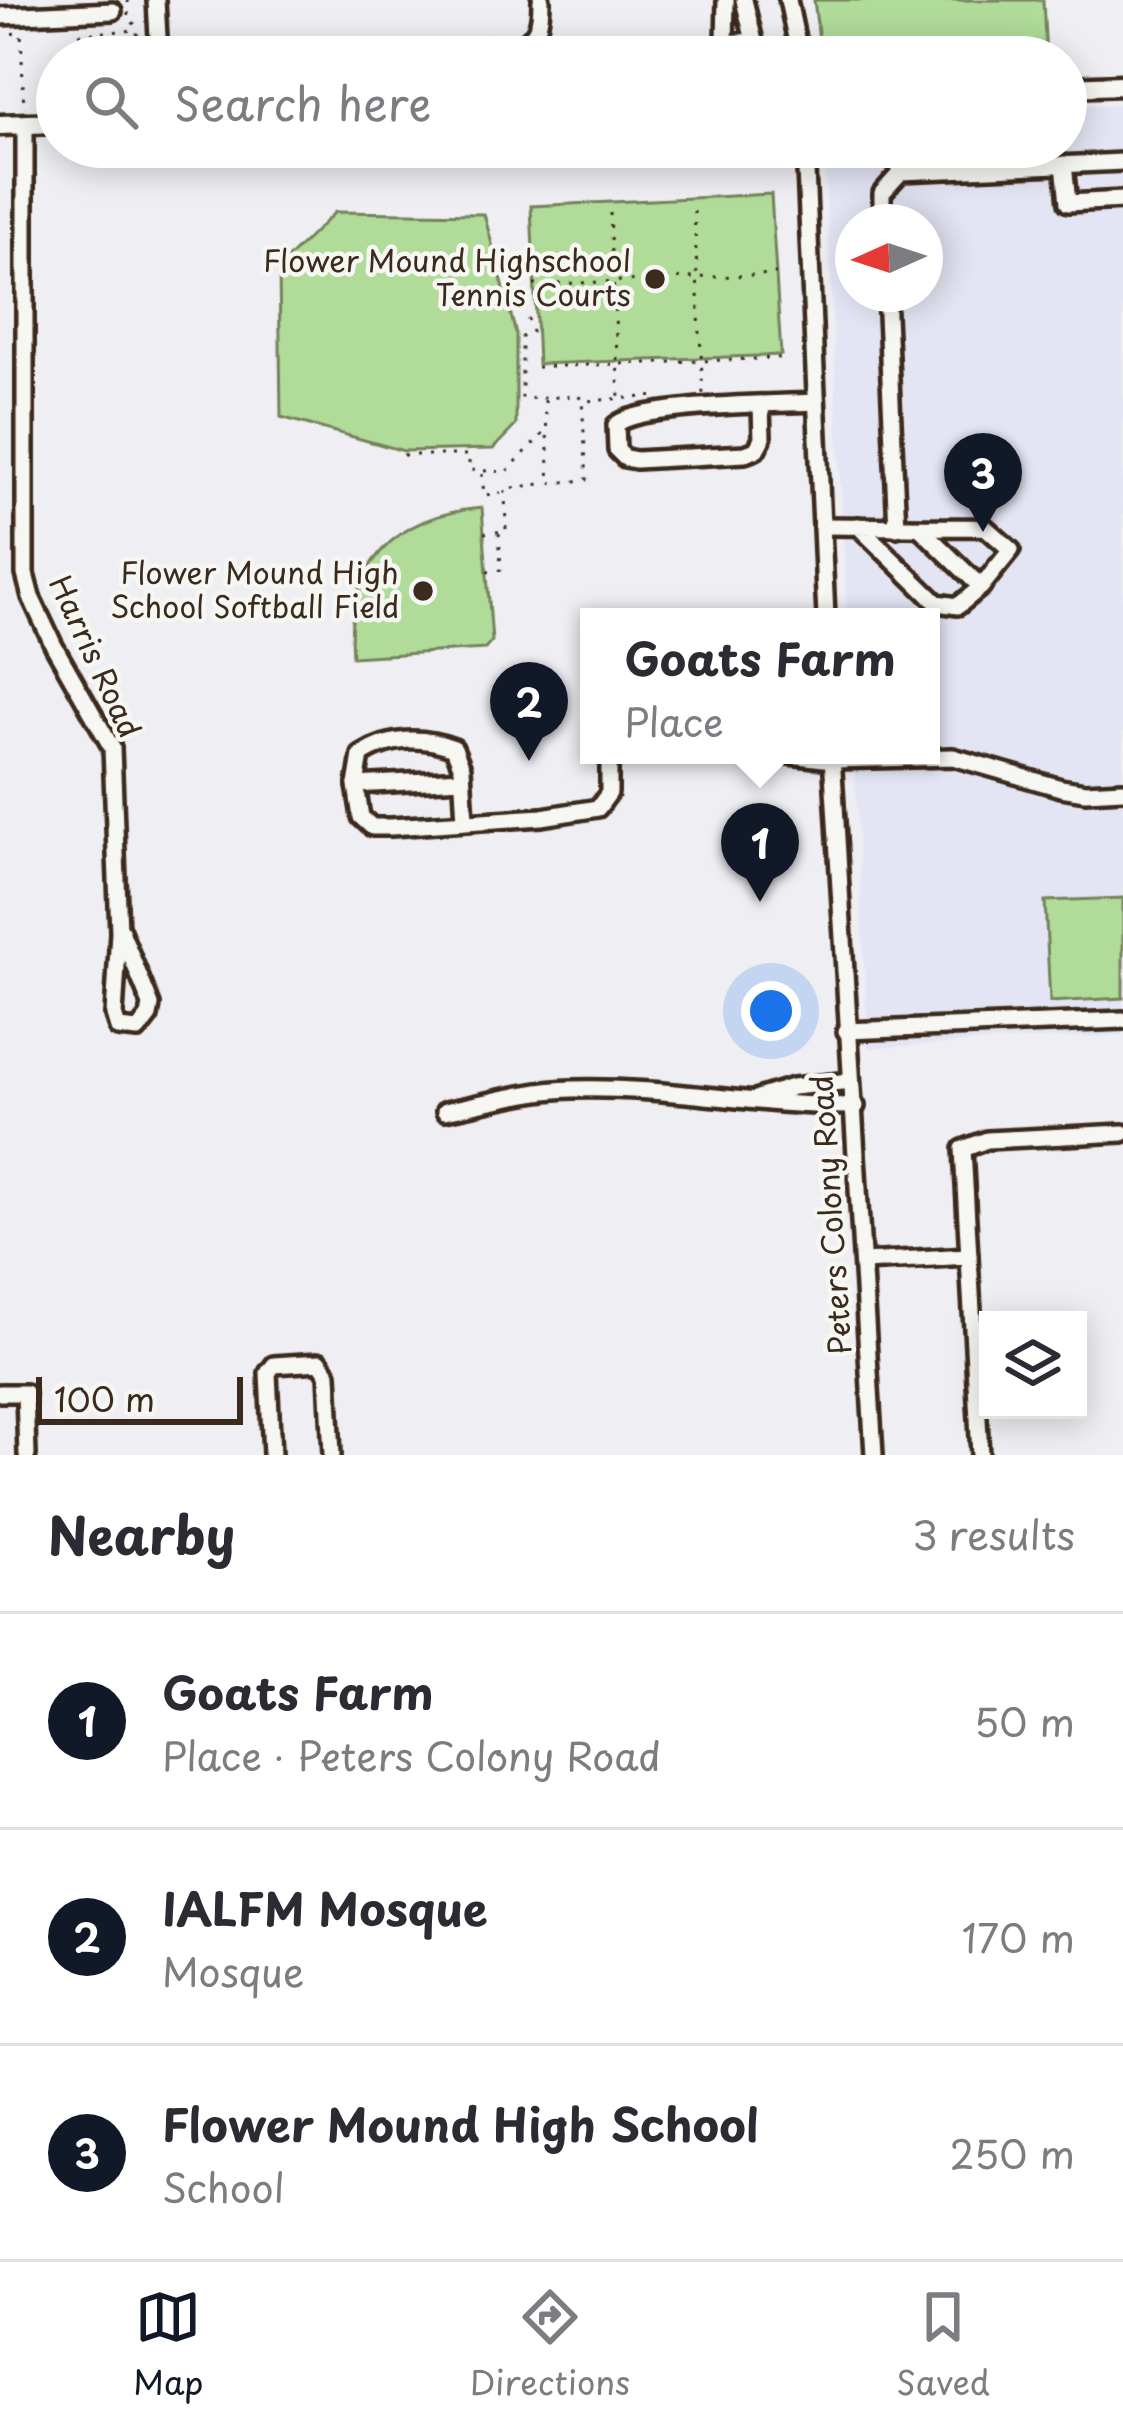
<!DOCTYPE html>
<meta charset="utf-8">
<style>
:root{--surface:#fff;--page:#f7f7f7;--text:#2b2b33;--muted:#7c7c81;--line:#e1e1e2;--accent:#111827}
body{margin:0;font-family:"Playpen Sans",sans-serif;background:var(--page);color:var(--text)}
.controls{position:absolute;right:36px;bottom:36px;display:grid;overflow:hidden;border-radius:0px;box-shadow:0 6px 30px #0003}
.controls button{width:108px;height:108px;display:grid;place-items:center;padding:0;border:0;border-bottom:3px solid var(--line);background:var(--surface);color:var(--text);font:60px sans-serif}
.compass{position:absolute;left:835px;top:204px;width:108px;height:108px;border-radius:50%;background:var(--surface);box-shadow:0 6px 30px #0003;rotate:267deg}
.scale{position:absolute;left:36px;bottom:30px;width:207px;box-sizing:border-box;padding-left:12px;border:6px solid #3b2a1e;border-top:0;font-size:33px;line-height:42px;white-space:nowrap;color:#3b2a1e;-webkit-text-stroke:9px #f6f6f2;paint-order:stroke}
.you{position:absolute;left:771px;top:1011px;width:42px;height:42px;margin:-30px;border:9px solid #fff;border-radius:50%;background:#1a73e8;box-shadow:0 0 0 18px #1a73e833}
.badge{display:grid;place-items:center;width:78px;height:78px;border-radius:50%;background:var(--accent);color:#fff;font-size:39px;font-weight:700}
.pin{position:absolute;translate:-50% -99px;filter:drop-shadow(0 3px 6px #0008)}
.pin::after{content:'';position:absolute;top:63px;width:42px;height:36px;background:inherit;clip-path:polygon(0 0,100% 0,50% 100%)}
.popup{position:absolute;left:580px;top:608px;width:360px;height:156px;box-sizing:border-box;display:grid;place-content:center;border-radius:0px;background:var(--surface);filter:drop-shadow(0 3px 9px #0005);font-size:39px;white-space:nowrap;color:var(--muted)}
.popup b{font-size:45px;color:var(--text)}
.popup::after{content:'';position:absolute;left:50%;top:100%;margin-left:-24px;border:24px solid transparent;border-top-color:var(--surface)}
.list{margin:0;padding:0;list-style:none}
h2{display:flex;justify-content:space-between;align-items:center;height:156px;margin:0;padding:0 48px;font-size:51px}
h2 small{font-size:39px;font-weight:400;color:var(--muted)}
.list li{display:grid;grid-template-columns:78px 1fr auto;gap:36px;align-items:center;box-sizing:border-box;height:216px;padding:0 48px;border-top:3px solid var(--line)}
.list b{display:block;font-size:45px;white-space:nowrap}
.list p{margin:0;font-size:39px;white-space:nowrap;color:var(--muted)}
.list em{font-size:39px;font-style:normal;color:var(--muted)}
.icon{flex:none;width:66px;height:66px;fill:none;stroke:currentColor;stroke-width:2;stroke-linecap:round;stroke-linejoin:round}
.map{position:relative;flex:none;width:1123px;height:1455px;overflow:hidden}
.search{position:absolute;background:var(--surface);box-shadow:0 6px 30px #0003;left:36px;right:36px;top:36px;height:132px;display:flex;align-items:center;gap:30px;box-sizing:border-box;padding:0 42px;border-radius:66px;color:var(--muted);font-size:45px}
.sheet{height:804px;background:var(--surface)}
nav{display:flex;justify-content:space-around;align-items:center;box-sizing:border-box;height:168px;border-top:3px solid var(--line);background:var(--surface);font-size:33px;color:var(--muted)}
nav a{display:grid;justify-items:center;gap:6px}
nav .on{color:var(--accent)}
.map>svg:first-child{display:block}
.built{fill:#e4e5f4;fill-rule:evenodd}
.green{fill:#b0db99;stroke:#76825c;stroke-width:3}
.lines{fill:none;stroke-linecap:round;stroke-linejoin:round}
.minor-casing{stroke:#3b2a1e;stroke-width:24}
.major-casing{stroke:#3b2a1e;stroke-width:27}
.path{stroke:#3b2a1e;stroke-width:3;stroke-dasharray:3 9;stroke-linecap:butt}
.minor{stroke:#f6f6f2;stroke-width:15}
.major{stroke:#f6f6f2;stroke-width:18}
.poi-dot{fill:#3b2a1e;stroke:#f6f6f2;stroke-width:4.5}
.labels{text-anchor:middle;stroke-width:9;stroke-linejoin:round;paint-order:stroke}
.poi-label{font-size:30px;fill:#3b2a1e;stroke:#f6f6f2;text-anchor:end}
.street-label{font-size:30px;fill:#3b2a1e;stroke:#f6f6f2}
</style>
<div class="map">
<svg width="1123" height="1455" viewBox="0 0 1123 1455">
<rect width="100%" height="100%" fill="#eeeef3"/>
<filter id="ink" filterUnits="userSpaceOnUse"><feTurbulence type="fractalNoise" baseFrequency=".00833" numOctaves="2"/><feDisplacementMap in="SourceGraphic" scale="24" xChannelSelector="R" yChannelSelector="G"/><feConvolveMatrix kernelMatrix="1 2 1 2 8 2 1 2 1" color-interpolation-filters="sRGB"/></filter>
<g filter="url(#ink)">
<path class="built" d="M1123 104V1035L868 1048 854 755H931V617H847L824 147H1066V106ZM853 222H925V294H853Z"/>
<g class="green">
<polygon points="814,0 1043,0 1046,57 821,57"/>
<polygon points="771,194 781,355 538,364 531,206"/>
<polygon points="335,212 484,214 516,334 516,425 493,449 404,451 281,417 279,267"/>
<path d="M482 508 492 641 485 649 352 657C344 567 394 515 482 508Z"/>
<polygon points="1123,898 1123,998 1050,1002 1045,901"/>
</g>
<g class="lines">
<g class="minor-casing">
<g id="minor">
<polyline points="156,0 159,57"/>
<polyline points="726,0 725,43 754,41 744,0"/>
<polyline points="788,0 800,57"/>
<polyline points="0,16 113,11"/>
<path d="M520 46C539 34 541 23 541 0"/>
<polyline points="483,47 520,46 521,57"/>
<polyline points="25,124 25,574 31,597 54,646 112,748 119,932 114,1015 118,1028 138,1030 149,1016 151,1005 119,926"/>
<polyline points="805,147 826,617"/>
<polyline points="1064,164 1068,203 1123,200"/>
<polyline points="882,222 882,193 901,172 1123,162"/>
<polyline points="886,294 897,528"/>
<path d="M761 405 762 439 756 450 745 454 636 460 625 458 617 450 616 425C637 404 779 404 816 402"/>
<path d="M822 526C876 526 930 528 985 527L1011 550 981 587 958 606 937 603 858 526"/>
<polyline points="920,528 981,587"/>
<polyline points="789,755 833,760 953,757 1061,788 1085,792 1123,790"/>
<polyline points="832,755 874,1455"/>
<polyline points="356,785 462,779"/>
<path d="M465 821 462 768 454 748C422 736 389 737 361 755L356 785 361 817 372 827H391L542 817 598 808 609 793V755"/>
<polyline points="846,1031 1123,1020"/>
<polyline points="758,1098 793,1087 851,1081"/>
<path d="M445 1111C486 1103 530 1090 572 1089 667 1086 761 1107 856 1106"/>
<polyline points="864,1262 969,1256"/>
<polyline points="0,1393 25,1393 27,1455"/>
<polyline points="272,1455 268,1373 274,1365 320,1362 328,1374 332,1455"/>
<polyline points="980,1455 963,1149 987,1140 1123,1133"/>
</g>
</g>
<g class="major-casing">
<g id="major">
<polyline points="1066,87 1123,85"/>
<polyline points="0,125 57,123"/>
</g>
</g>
<g class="path">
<polyline points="128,0 128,17 137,27 138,57"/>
<polyline points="0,34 21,33 24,108"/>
<polyline points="79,57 78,34 137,30"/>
<polyline points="694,211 703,395"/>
<polyline points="610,213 619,397"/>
<polyline points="534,285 776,274"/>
<polyline points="524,307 532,332 522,337 522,399 577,396 586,401 658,396"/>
<polyline points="537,367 781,358"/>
<polyline points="545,400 550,483 587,480 582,400"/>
<polyline points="403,455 469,455 469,470 506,472 546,431"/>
<polyline points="482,474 484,495 501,493"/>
<polyline points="484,533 506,531 505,489 548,483"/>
<polyline points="487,572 501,570 499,532"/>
</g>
<use href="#minor" class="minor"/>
<use href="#major" class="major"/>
</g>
</g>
<g class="poi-dot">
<circle cx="655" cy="279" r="12"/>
<circle cx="423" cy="591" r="12"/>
</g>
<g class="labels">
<g class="poi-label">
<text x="631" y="272">Flower Mound Highschool<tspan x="631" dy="34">Tennis Courts</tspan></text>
<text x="399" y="584">Flower Mound High<tspan x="399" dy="34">School Softball Field</tspan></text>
</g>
<g class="street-label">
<text transform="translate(94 657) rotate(65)" y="10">Harris Road</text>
<text transform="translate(832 1215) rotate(-94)" y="10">Peters Colony Road</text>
</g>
</g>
</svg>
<div class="controls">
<button><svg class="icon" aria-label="layers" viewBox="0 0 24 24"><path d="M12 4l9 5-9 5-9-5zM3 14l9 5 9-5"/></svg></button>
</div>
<svg class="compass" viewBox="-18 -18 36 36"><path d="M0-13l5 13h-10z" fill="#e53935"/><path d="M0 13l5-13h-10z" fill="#7c7c81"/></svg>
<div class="scale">100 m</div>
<div class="you"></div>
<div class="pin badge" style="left:760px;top:902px">1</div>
<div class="popup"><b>Goats Farm</b>Place</div>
<div class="pin badge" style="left:529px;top:761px">2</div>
<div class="pin badge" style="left:983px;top:532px">3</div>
<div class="search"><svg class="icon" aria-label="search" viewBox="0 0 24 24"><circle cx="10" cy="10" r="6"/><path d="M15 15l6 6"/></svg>Search here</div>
</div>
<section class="sheet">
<h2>Nearby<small>3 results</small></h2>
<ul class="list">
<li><span class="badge">1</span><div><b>Goats Farm</b><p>Place · Peters Colony Road</p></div><em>50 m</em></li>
<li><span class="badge">2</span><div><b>IALFM Mosque</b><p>Mosque</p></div><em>170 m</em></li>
<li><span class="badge">3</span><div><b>Flower Mound High School</b><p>School</p></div><em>250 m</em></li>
</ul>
</section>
<nav>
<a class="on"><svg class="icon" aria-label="map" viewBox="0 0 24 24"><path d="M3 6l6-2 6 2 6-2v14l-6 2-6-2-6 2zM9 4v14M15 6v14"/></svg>Map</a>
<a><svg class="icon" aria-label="directions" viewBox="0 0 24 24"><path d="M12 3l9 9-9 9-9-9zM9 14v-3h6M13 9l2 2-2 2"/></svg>Directions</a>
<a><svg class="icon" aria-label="saved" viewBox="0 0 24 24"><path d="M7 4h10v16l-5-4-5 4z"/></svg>Saved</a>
</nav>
